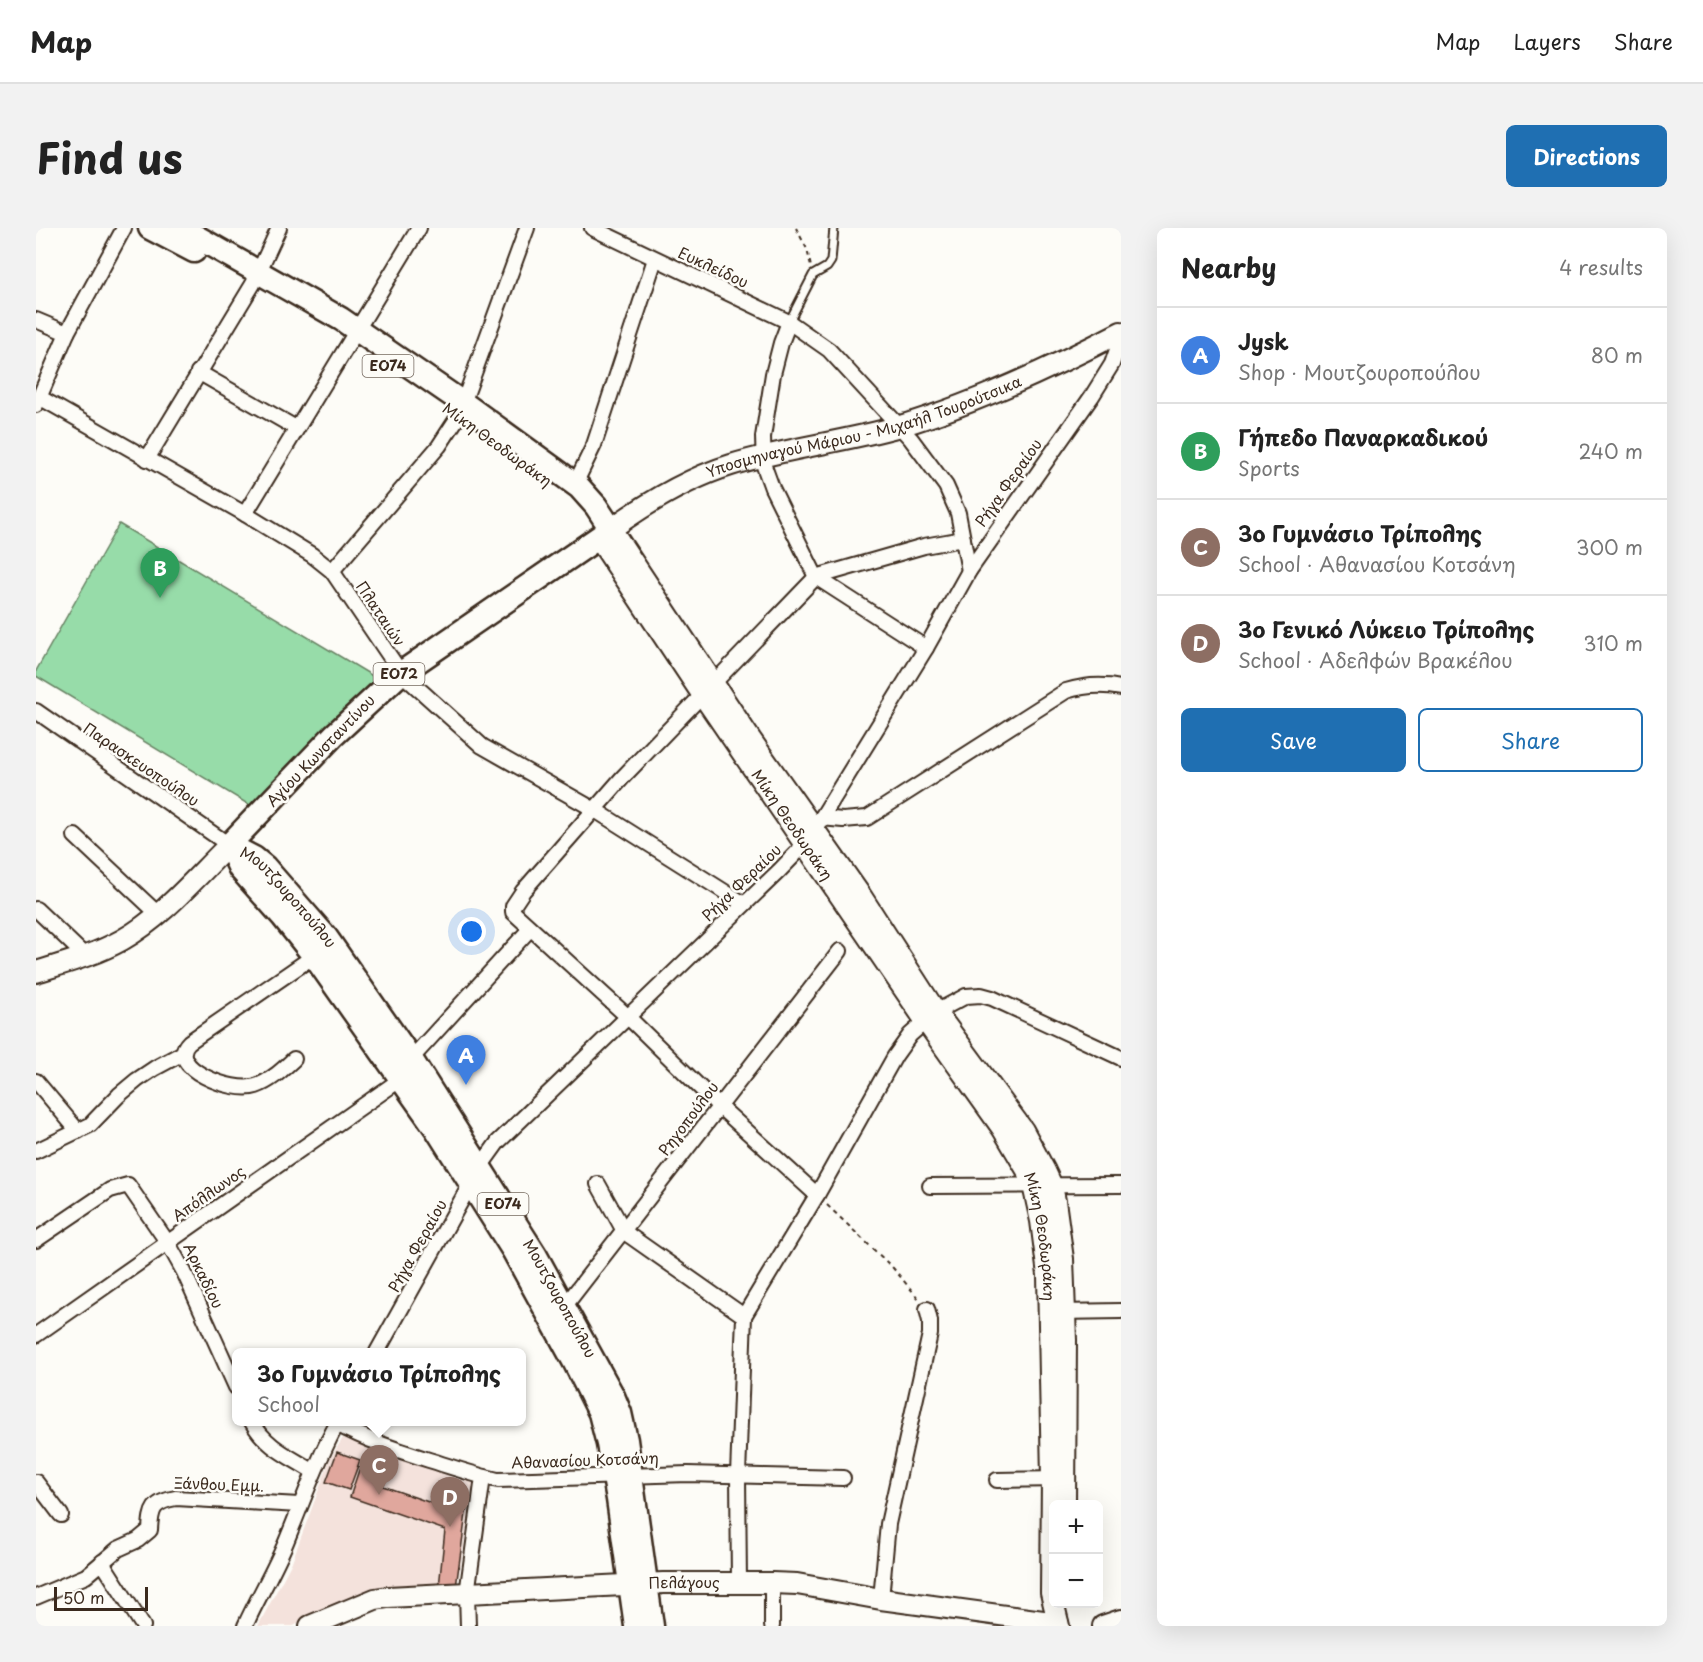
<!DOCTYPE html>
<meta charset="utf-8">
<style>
:root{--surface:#fff;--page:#f2f2f2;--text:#222;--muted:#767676;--line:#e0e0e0;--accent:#1f6fb2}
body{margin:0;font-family:"Playpen Sans",sans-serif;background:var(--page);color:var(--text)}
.controls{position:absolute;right:18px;bottom:18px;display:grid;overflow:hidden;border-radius:9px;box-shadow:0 6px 24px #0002}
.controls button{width:54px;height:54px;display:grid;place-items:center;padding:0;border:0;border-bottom:2px solid var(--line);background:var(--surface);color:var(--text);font:30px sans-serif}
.scale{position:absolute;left:18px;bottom:15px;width:94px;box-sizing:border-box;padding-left:6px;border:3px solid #3b2a1e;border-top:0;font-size:16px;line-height:21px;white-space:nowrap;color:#3b2a1e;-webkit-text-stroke:4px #fdfcf7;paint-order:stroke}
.you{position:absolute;left:436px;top:704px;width:21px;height:21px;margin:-15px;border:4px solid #fff;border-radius:50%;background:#1a73e8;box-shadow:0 0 0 9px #1a73e833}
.badge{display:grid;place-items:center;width:39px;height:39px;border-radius:50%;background:var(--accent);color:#fff;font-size:20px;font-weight:700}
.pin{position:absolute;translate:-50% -50px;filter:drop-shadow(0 2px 3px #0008)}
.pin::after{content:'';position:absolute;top:32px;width:21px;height:18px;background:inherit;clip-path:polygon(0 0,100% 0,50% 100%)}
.popup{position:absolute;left:196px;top:1120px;width:294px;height:78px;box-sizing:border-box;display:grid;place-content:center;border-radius:9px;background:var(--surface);filter:drop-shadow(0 2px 4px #0005);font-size:20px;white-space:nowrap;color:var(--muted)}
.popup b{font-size:22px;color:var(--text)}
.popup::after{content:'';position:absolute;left:50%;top:100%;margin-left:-12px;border:12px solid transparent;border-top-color:var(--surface)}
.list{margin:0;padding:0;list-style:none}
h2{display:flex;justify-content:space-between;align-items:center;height:78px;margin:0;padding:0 24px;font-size:26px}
h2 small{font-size:20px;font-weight:400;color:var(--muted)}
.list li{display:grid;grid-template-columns:39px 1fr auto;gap:18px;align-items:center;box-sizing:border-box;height:96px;padding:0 24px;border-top:2px solid var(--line)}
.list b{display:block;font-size:22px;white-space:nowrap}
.list p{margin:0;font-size:20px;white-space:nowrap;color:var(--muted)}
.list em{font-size:20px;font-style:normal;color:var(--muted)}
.actions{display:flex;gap:12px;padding:18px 24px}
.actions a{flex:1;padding:14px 0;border:2px solid var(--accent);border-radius:9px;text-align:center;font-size:21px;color:var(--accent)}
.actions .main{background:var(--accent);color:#fff}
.map{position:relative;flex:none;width:1085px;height:1398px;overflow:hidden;border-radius:9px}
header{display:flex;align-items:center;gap:36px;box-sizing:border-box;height:84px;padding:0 30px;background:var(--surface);border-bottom:2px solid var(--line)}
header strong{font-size:28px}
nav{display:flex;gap:33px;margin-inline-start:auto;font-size:21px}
.intro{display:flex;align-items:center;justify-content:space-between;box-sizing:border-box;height:144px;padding:0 36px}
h1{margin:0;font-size:42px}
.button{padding:15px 27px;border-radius:9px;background:var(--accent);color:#fff;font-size:21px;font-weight:700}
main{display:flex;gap:36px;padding:0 36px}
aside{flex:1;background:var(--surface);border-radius:9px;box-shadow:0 6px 24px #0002}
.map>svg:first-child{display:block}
.built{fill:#f4e2dc}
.green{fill:#97dca9;stroke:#698364;stroke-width:1.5}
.building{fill:#e0a79d;stroke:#3b2a1e;stroke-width:1.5}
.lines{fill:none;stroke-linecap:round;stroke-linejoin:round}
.lane-casing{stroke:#3b2a1e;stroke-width:11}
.street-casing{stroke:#3b2a1e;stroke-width:18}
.secondary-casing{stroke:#3b2a1e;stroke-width:24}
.primary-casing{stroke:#3b2a1e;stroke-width:27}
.path{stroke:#3b2a1e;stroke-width:2;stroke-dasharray:4.5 4.5;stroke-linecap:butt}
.lane{stroke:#fdfcf7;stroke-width:7}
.street{stroke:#fdfcf7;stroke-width:14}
.secondary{stroke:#fdfcf7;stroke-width:20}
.primary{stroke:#fdfcf7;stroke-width:22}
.labels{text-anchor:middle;stroke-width:5;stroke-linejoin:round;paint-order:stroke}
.shield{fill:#fdfcf7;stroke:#75695f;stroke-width:1.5}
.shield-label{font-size:14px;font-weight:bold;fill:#3b2a1e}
.street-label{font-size:15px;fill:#3b2a1e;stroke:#fdfcf7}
</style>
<header>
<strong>Map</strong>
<nav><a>Map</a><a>Layers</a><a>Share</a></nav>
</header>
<div class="intro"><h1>Find us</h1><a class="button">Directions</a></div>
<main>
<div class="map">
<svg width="1085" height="1398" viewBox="0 0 1085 1398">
<rect width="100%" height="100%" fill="#fdfcf7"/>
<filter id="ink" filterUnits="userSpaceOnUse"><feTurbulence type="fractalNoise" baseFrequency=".0167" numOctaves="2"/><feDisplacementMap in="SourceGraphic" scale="12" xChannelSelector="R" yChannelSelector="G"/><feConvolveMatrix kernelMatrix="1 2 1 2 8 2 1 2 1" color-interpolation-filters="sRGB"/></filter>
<g filter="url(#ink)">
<polygon class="built" points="307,1210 438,1255 421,1360 340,1362 257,1398 222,1398 255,1336 295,1229"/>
<polygon class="green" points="83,296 340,450 215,578 0,448 0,443"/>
<g class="building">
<polygon points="301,1224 324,1232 313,1262 290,1254"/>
<polygon points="324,1239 351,1248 347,1258 401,1277 408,1257 433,1263 420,1359 403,1359 409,1302 314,1269"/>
</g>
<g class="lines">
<g class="lane-casing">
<polyline id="lane" points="753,94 777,47 791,39 795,33 798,0"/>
</g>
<g class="street-casing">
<g id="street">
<polyline points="556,0 753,94 793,122 875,211 910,258 922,285 933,343"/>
<polyline points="0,92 31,105"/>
<polyline points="753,94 745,115 737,146 727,209 728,238 736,260 780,349 890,420"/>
<polyline points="162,144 260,200"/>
<polyline points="3,169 209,286 276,327 296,343 365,445 446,518 559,582 708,676"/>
<polyline points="0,177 31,105 88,0"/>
<polyline points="111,231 217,56 243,0"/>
<polyline points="539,256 558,217 619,31"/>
<polyline points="209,286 383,0"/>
<polyline points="296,343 403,218 422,189 491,0"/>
<polyline points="0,483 193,617"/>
<path d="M785 590 807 592 831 590 1030 463C1049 457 1066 456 1085 460"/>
<polyline points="39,608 122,686"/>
<polyline points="0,681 49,728"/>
<path d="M258 831C247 841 235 853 220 858 197 866 128 839 153 814L278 728"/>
<polyline points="0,853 42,903"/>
<polyline points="0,923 54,897 83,867 101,852 119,840 147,825"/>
<polyline points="562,956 588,1003 594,1008 708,1088"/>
<polyline points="894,958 1085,957"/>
<polyline points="781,967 859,828 874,807 900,784 930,768 945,767 956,770 1085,830"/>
<polyline points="0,1012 74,962 92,957 132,1015 148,1044 200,1159"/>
<polyline points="528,1079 804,723"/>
<polyline points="1022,1084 1085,1083"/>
<polyline points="0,1107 365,851 375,831 494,701"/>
<polyline points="341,1124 444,939 462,914 743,643 770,615 890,420 933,343 1056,168 1076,136 1085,110"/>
<path d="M216 1194C231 1220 253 1228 278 1244"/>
<path d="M301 1196C330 1212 361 1222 393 1232 416 1239 438 1247 462 1252L652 1246 807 1250"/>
<polyline points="961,1252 1025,1251"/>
<polyline points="0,1254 25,1287"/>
<polyline points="66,1334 107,1398"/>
<polyline points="703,1354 702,1247 708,1088 781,967 683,878 592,789 477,684 477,678 487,663 587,549 780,349 888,318 927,311"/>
<path d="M0 1369 50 1348 82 1321 102 1312 114 1302C115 1281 117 1274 140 1270L263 1277"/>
<polyline points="845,1371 852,1296 894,1106 894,1093 891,1081"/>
<path d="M209 1398C222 1369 238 1343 250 1314 267 1273 281 1232 302 1194"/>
<polyline points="432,1398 431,1366 447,1249"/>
<polyline points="736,1398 736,1355"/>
</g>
</g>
<g class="secondary-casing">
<g id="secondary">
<path id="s1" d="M563 311 666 466 889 792 966 900 992 944 997 957 1005 993 1012 1047 1016 1251 1015 1365 1023 1398"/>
<path d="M0 744C29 735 59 727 86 712 127 689 159 650 193 617"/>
<path id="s2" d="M1029 1276 1030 1112 1027 1031 1019 973 1016 958 1009 943 987 902 900 784 825 668 715 512 575 301C611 275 653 250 695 237 750 220 808 214 864 198 941 175 1014 141 1085 104"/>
<path id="s3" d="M274 1398 339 1371 352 1369 627 1355H736L761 1356 845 1371 1022 1395"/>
<polyline points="1067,1398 1085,1392"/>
</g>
</g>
<g class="primary-casing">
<g id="primary">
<polyline points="114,0 158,23"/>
<polyline points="145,0 305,91 427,175 543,259 560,278 575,301 365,445 298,507 193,617"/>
<path id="s4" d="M193 617 218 630 229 639 290 709 375 831 500 1028 577 1168 584 1185 590 1212 616 1398"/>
<polyline points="193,617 204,641 247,689 278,728 401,902 477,1022 539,1135 564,1185 572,1216 582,1271 600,1398"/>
</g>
</g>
<g class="path">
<polyline points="760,0 771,21 775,39"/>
<polyline points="791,977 857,1040 883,1071"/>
</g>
<use href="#lane" class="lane"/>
<use href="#street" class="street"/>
<use href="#secondary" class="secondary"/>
<use href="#primary" class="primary"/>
</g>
</g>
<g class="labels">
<g class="shield">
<rect x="326.5" y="127" width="51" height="22" rx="4.5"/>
<rect x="337.5" y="435" width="51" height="22" rx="4.5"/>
<rect x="441.5" y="965" width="51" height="22" rx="4.5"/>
</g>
<g class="shield-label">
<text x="352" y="143">ΕΟ74</text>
<text x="363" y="451">ΕΟ72</text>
<text x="467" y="981">ΕΟ74</text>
</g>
<g class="street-label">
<text transform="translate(677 40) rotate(25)" y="5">Ευκλείδου</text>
<text dy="5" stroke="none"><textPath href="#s2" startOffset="1386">Υποσμηναγού Μάριου - Μιχαήλ Τουρούτσικα</textPath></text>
<text transform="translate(461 217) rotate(36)" y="5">Μίκη Θεοδωράκη</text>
<text transform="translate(973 255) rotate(-55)" y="5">Ρήγα Φεραίου</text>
<text transform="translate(344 386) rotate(56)" y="5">Πλαταιών</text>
<text transform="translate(285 523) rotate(-46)" y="5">Αγίου Κωνσταντίνου</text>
<text transform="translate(105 537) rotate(34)" y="5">Παρασκευοπούλου</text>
<text dy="5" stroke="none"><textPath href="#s1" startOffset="345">Μίκη Θεοδωράκη</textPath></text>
<text transform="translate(706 655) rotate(-44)" y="5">Ρήγα Φεραίου</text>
<text dy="5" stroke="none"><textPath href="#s4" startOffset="80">Μουτζουροπούλου</textPath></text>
<text transform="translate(653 891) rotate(-53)" y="5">Ρηγοπούλου</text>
<text transform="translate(173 966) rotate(-35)" y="5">Απόλλωνος</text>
<text dy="5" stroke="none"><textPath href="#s1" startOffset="831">Μίκη Θεοδωράκη</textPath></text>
<text transform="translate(382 1018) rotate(-61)" y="5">Ρήγα Φεραίου</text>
<text transform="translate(167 1048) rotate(64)" y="5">Αρκαδίου</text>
<text dy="5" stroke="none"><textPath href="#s4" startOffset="566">Μουτζουροπούλου</textPath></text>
<text transform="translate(549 1233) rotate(-2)" y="5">Αθανασίου Κοτσάνη</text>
<text transform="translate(183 1257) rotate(2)" y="5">Ξάνθου Εμμ.</text>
<text dy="5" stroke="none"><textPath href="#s3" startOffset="380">Πελάγους</textPath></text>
</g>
</g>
</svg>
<div class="controls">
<button>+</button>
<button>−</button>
</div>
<div class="scale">50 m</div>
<div class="you"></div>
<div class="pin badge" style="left:430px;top:857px;background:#3f7fe0">A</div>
<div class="pin badge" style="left:124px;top:370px;background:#2e9e5b">B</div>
<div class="pin badge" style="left:343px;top:1267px;background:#8d6e63">C</div>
<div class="popup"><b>3ο Γυμνάσιο Τρίπολης</b>School</div>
<div class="pin badge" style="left:414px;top:1299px;background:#8d6e63">D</div>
</div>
<aside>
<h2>Nearby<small>4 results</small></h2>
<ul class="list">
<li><span class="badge" style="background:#3f7fe0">A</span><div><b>Jysk</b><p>Shop · Μουτζουροπούλου</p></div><em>80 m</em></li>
<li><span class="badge" style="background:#2e9e5b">B</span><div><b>Γήπεδο Παναρκαδικού</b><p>Sports</p></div><em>240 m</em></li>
<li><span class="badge" style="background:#8d6e63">C</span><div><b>3ο Γυμνάσιο Τρίπολης</b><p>School · Αθανασίου Κοτσάνη</p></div><em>300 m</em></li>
<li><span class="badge" style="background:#8d6e63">D</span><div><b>3ο Γενικό Λύκειο Τρίπολης</b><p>School · Αδελφών Βρακέλου</p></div><em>310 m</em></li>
</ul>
<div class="actions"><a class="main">Save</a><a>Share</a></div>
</aside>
</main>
